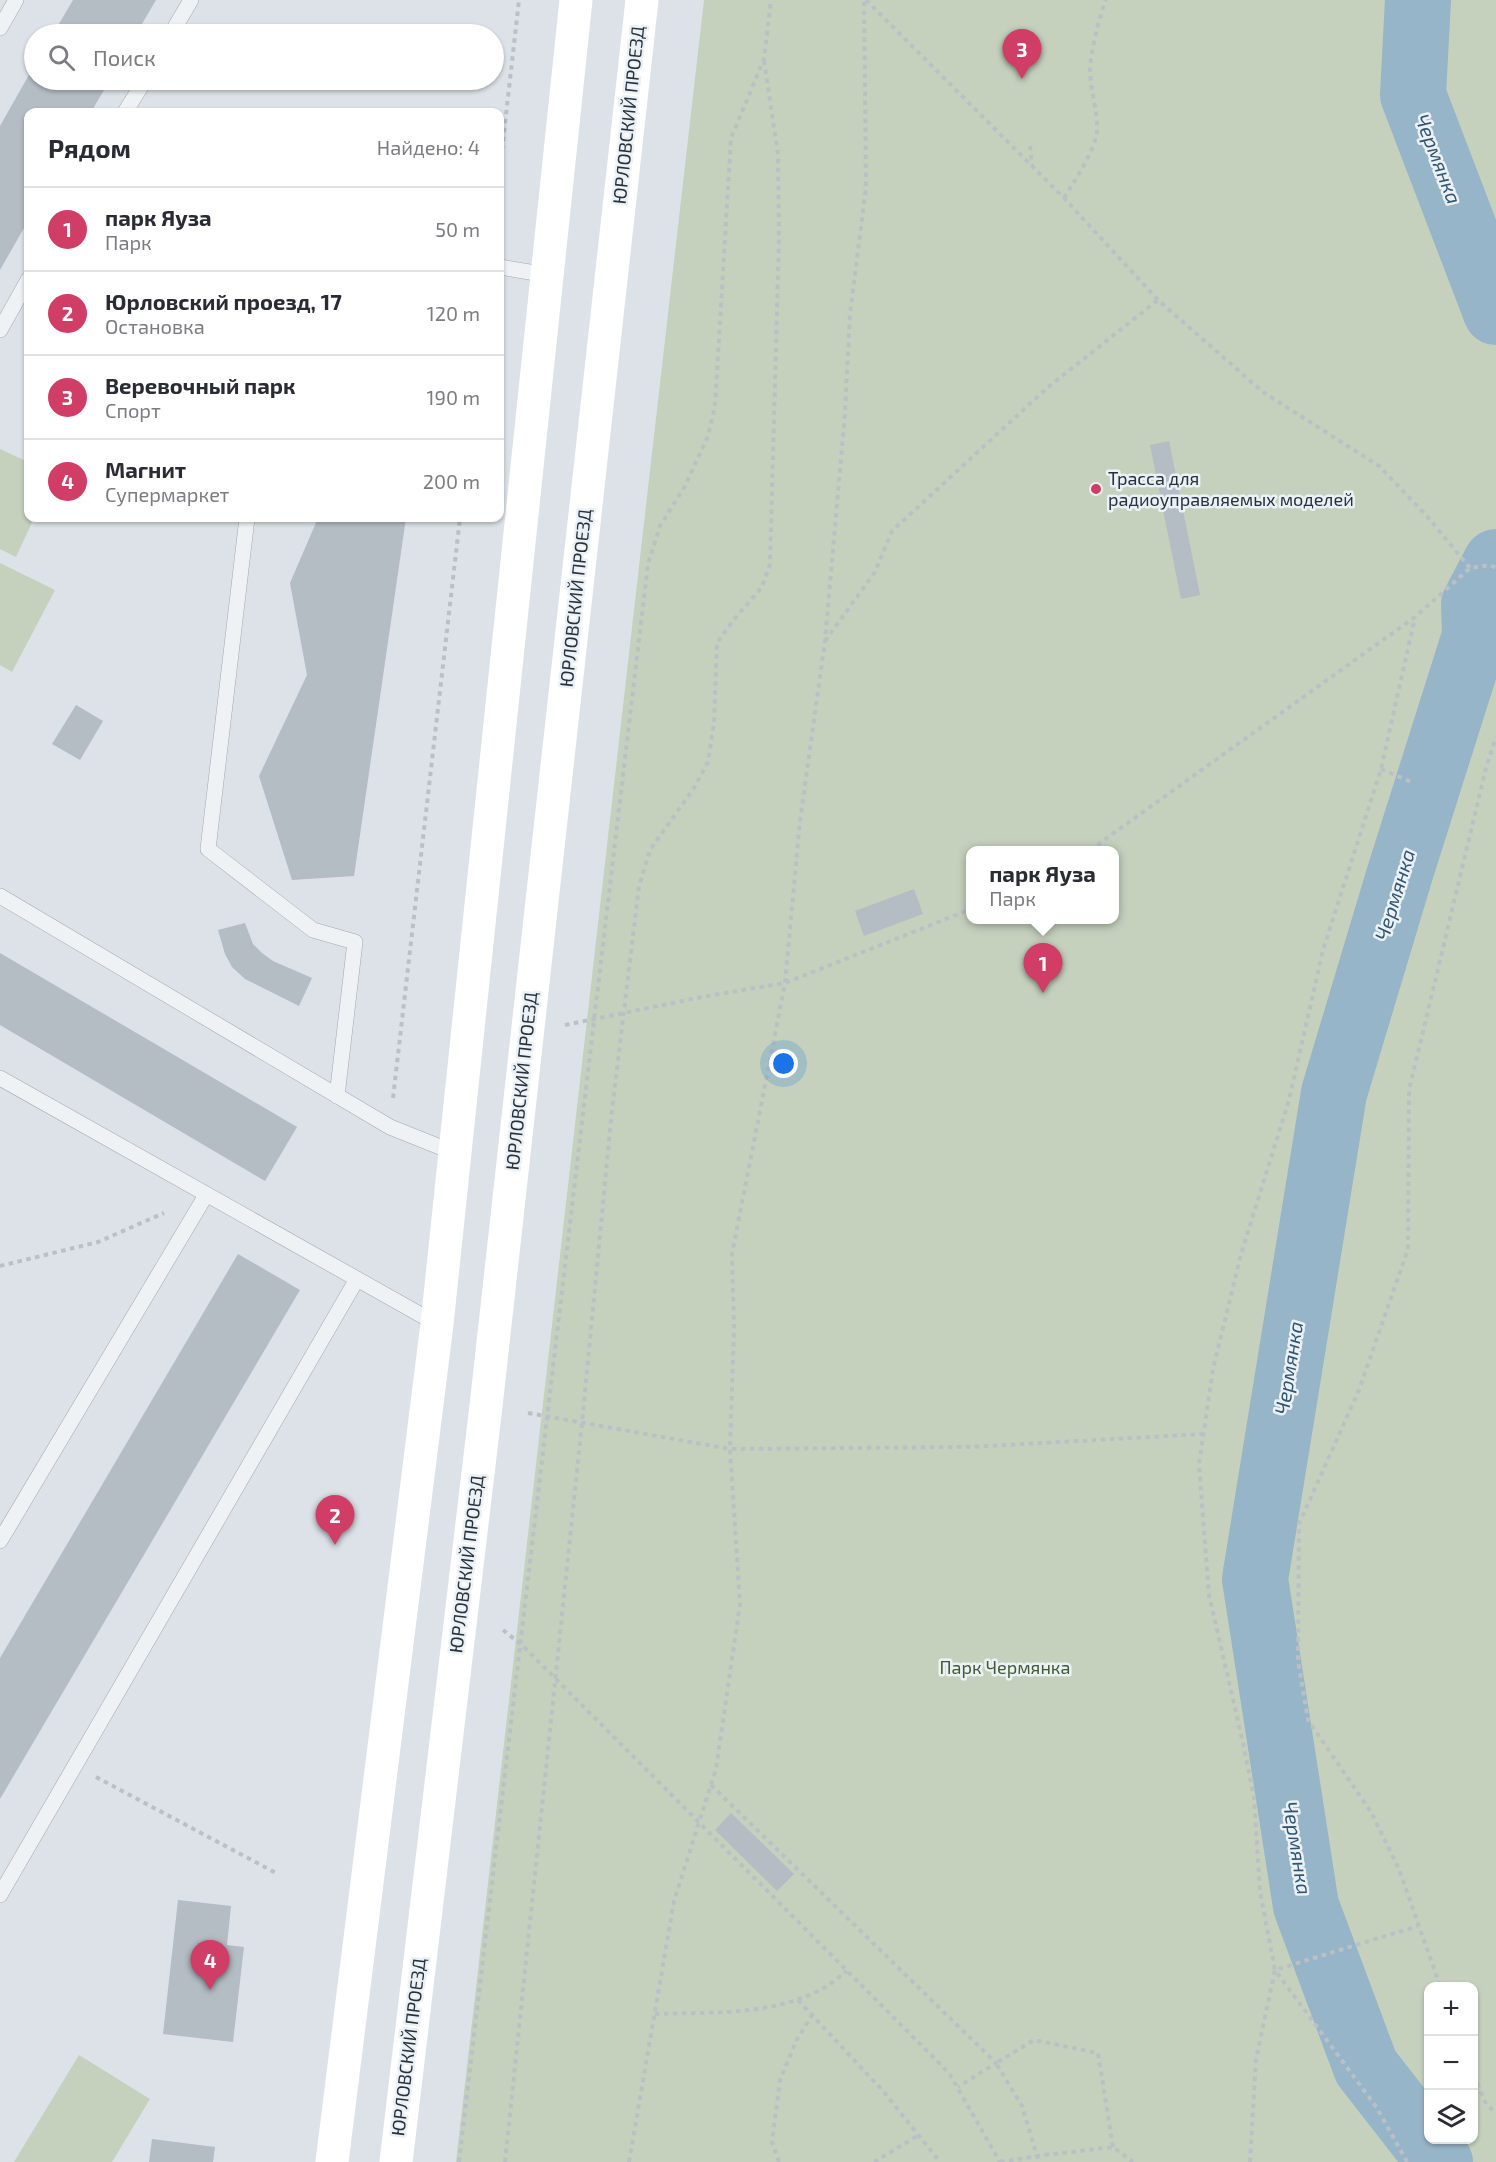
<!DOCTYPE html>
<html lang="ru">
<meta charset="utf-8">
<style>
:root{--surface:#fff;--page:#f7f7f7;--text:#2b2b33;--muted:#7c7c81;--line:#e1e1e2;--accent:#d03d66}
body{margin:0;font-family:"Exo 2",sans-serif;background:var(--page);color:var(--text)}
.controls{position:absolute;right:18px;bottom:18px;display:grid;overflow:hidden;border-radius:12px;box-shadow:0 2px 4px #0004}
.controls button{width:54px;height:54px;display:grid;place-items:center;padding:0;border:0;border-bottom:2px solid var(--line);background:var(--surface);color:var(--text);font:30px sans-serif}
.you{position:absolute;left:784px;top:1064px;width:21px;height:21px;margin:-15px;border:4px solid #fff;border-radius:50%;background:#1a73e8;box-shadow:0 0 0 9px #1a73e833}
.badge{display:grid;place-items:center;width:39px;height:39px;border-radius:50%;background:var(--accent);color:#fff;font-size:20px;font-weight:700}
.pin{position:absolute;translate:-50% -50px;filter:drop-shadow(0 2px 3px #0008)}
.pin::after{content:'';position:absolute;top:32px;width:21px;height:18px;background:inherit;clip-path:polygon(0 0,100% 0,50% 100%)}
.popup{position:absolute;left:966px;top:846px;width:153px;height:78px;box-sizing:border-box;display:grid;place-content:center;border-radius:12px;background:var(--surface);filter:drop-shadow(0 2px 4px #0005);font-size:20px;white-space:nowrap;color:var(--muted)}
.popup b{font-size:22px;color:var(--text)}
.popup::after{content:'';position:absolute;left:50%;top:100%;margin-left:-12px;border:12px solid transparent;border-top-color:var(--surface)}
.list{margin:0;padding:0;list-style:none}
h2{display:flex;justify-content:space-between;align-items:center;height:78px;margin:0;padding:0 24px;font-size:26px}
h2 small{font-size:20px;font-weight:400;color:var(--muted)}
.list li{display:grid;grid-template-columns:39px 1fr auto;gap:18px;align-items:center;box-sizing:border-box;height:84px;padding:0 24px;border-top:2px solid var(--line)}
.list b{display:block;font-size:22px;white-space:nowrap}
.list p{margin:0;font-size:20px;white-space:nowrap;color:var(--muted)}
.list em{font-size:20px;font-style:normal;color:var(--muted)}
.icon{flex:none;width:33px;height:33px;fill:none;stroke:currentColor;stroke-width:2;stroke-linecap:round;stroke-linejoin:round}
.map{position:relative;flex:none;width:1496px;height:2162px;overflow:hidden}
.search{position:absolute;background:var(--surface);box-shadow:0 2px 4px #0004;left:24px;top:24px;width:480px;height:66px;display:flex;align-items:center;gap:15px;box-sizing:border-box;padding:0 21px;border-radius:33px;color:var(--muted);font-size:22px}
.panel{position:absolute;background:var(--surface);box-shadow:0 2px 4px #0004;left:24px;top:108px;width:480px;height:414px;border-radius:12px}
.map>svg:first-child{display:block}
.green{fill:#c5d1bd;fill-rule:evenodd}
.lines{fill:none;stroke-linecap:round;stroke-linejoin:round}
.river{stroke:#96b5c8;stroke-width:66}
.building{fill:#b4bcc4}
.service-casing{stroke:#a2a9b1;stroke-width:16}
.path{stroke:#bbc0c5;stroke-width:4;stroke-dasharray:4.5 4.5;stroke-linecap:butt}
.service{stroke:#eff2f5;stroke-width:15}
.secondary{stroke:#fff;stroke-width:33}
.poi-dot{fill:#d03d66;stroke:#ecf1f5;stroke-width:2}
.labels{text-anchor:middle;stroke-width:5;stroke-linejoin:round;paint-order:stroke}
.street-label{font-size:18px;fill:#26313d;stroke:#ecf1f5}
.poi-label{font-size:18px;fill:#26313d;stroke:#ecf1f5;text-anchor:start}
.park-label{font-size:18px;fill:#3f5933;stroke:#ecf1f5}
.water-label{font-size:20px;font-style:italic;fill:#2f5572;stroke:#ecf1f5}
</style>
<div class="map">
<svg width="1496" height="2162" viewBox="0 0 1496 2162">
<rect width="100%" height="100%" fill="#dce2e7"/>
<g class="green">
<path d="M704 0H1496V2162H456ZM971 850H1115V920H971ZM1428 1986H1474V2140H1428Z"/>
<polygon points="0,449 28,462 28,518 34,518 16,557 0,549"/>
<polygon points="0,563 55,590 12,672 0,665"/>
<polygon points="79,2055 150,2099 112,2162 14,2162"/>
</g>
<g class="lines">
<g class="river">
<polyline points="1418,0 1413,95 1496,312"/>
<polyline points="1440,2162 1366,2067 1306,1906 1255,1579 1334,1093 1400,873 1475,636 1474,604 1496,562"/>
</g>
</g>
<g class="building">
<polygon points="73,0 156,0 136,34 53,34"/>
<polygon points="34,66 34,80 110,80 91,112 28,112 28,221 0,270 0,126"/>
<polygon points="1169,441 1200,595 1181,599 1150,445"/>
<polygon points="318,518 406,518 354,876 292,880 259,776 307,675 290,583"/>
<polygon points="76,705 103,721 80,760 52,744"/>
<polygon points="914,889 923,914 864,936 855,911"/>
<polygon points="245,923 253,944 262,953 273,961 312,978 299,1006 245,979 232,967 225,954 218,930"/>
<polygon points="0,953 297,1127 265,1181 0,1025"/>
<polygon points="238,1254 300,1290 0,1799 0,1658"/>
<polygon points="731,1813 794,1874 777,1891 715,1830"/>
<polygon points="178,1900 231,1906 227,1945 244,1947 233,2042 163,2034"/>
<polygon points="152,2139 215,2147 213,2162 149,2162"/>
</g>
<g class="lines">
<g class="service-casing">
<g id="service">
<polyline points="0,28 16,0"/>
<polyline points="171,34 191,0"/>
<polyline points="125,112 145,80"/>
<polyline points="500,267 547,275"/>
<polyline points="0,330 28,280"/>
<polyline points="247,518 208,849 313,930 355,942 337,1096"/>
<polyline points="0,896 390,1127 455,1153"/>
<polyline points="0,1078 437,1324"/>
<polyline points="0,1541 206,1195"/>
<polyline points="0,1895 357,1279"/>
</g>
</g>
<g class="path">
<polyline points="866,0 1064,198 1158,300 1263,392 1379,466 1426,515 1470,568"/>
<polyline points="1030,146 1032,165"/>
<polyline points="500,168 519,0"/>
<path d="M1064 198C1074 182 1095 150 1097 132 1098 112 1091 92 1090 72 1090 55 1099 16 1106 0"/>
<polyline points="825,641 875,572 892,531 1047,388 1158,300"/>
<polyline points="1381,769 1414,783"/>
<polyline points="1090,850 1415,617 1470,568 1490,565 1496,568"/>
<polyline points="565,1025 702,997 785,983 971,909"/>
<polyline points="393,1098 460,518"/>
<polyline points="0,1266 98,1242 164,1213"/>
<polyline points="528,1413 730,1449 969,1447 1203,1434"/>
<polyline points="503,1630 522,1645 949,2073 1000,2162"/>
<polyline points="96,1777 276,1873"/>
<polyline points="711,1785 996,2063 958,2087"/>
<polyline points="1440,1986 1399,1869 1371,1812 1308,1720 1298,1661 1299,1524 1359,1390 1408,1249 1409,1090 1486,768 1496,737"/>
<polyline points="798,2000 884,2092 940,2162"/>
<path d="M655 2014C711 2012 769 2016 820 1990 830 1985 839 1977 847 1971"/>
<polyline points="1474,2075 1485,2102 1496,2114"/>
<polyline points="1113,2147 1098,2053 1034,2040 996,2063 1022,2106 1037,2156 1113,2147 1133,2162"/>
<polyline points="459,2162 648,564 660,526 685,486 708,436 715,406 731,138 764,59 771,0"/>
<polyline points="505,2162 582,1423 612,1110 639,886 650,850 694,788 708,762 714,723 717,643 732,622 762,587 770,564 779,237 778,155 764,60"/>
<polyline points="629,2162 674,1901 716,1769 740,1604 730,1449 734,1329 732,1254 785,983 800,821 825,641 845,413 850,314 866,187 864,0"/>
<polyline points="779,2162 772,2142 780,2080 797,2039 812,2015"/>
<polyline points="874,2162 919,2135"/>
<polyline points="1000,2162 1037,2156 1039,2162"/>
<polyline points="1250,2162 1256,2059 1275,1970 1418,1926"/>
<polyline points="1407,2162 1377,2108 1275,1970 1260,1891 1254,1798 1243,1743 1209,1595 1199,1464 1213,1369 1241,1254 1289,1100 1323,950 1381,769 1415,617"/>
</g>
<use href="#service" class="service"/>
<g class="secondary">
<polyline points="332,2162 437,1324 576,0"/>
<polyline points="396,2162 486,1406 642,0"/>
</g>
</g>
<circle class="poi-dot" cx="1096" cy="489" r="6"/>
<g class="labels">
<g class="street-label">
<text transform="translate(629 115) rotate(-84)" y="6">ЮРЛОВСКИЙ ПРОЕЗД</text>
<text transform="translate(576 598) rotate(-84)" y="6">ЮРЛОВСКИЙ ПРОЕЗД</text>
<text transform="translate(522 1081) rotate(-84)" y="6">ЮРЛОВСКИЙ ПРОЕЗД</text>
<text transform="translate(467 1564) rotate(-83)" y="6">ЮРЛОВСКИЙ ПРОЕЗД</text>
<text transform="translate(409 2047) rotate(-83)" y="6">ЮРЛОВСКИЙ ПРОЕЗД</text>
</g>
<g class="poi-label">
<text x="1108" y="485">Трасса для<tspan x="1108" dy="21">радиоуправляемых моделей</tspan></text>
</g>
<g class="park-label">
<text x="1005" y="1674">Парк Чермянка</text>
</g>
<g class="water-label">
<text transform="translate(1438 159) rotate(69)" y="7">Чермянка</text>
<text transform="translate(1395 895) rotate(-73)" y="7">Чермянка</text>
<text transform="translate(1289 1368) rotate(-81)" y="7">Чермянка</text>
<text transform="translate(1297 1848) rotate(81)" y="7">Чермянка</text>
</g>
</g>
</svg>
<div class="controls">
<button>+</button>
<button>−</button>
<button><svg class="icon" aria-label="layers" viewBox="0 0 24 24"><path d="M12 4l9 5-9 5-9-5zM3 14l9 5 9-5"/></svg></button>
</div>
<div class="you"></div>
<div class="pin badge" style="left:1043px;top:993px">1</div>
<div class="popup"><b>парк Яуза</b>Парк</div>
<div class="pin badge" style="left:335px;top:1545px">2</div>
<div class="pin badge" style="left:1022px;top:79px">3</div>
<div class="pin badge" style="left:210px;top:1990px">4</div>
<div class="search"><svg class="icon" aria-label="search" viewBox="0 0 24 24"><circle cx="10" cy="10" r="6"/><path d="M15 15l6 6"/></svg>Поиск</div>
<section class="panel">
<h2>Рядом<small>Найдено: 4</small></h2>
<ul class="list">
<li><span class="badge">1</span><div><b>парк Яуза</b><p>Парк</p></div><em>50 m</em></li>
<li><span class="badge">2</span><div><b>Юрловский проезд, 17</b><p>Остановка</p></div><em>120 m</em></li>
<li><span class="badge">3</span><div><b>Веревочный парк</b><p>Спорт</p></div><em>190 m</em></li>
<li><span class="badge">4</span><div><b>Магнит</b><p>Супермаркет</p></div><em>200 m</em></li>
</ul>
</section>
</div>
